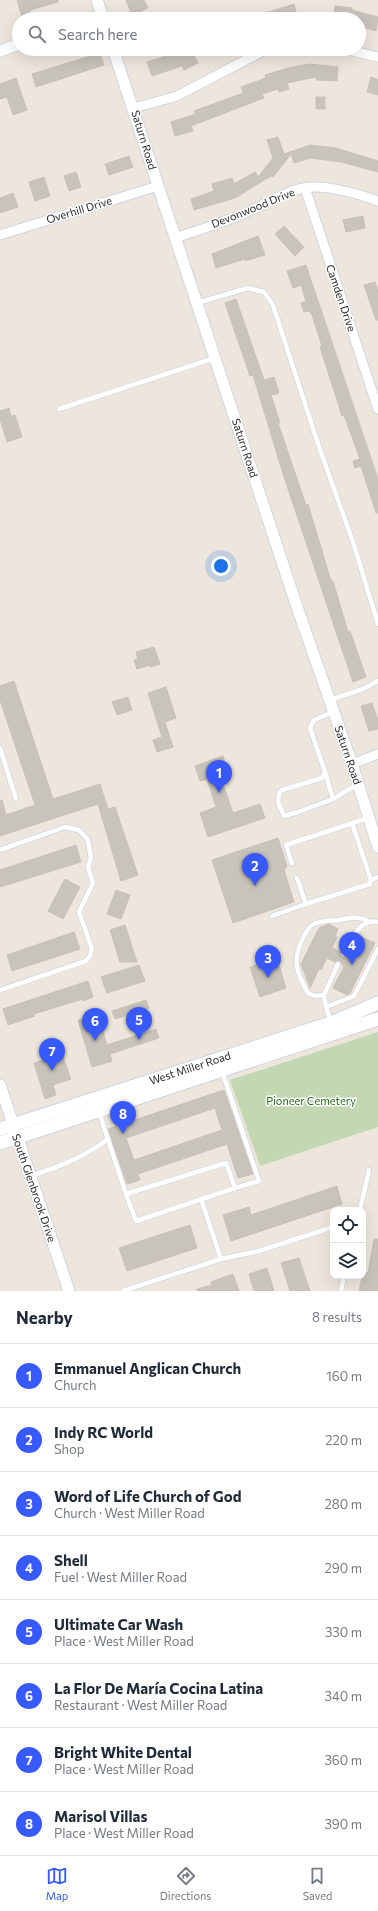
<!DOCTYPE html>
<meta charset="utf-8">
<style>
:root{--surface:#fff;--page:#f6f6f7;--text:#1f2937;--muted:#747a83;--line:#e0e1e3;--accent:#3859fd}
body{margin:0;font-family:Commissioner,sans-serif;background:var(--page);color:var(--text)}
.controls{position:absolute;right:12px;bottom:12px;display:grid;overflow:hidden;border-radius:8px;box-shadow:0 4px 16px #0002}
.controls button{width:36px;height:36px;display:grid;place-items:center;padding:0;border:0;border-bottom:1px solid var(--line);background:var(--surface);color:var(--text);font:20px sans-serif}
.you{position:absolute;left:221px;top:566px;width:14px;height:14px;margin:-10px;border:3px solid #fff;border-radius:50%;background:#1a73e8;box-shadow:0 0 0 6px #1a73e833}
.badge{display:grid;place-items:center;width:26px;height:26px;border-radius:50%;background:var(--accent);color:#fff;font-size:13px;font-weight:700}
.pin{position:absolute;translate:-50% -33px;filter:drop-shadow(0 1px 2px #0008)}
.pin::after{content:'';position:absolute;top:21px;width:14px;height:12px;background:inherit;clip-path:polygon(0 0,100% 0,50% 100%)}
.list{margin:0;padding:0;list-style:none}
h2{display:flex;justify-content:space-between;align-items:center;height:52px;margin:0;padding:0 16px;font-size:17px}
h2 small{font-size:13px;font-weight:400;color:var(--muted)}
.list li{display:grid;grid-template-columns:26px 1fr auto;gap:12px;align-items:center;box-sizing:border-box;height:64px;padding:0 16px;border-top:1px solid var(--line)}
.list b{display:block;font-size:15px;white-space:nowrap}
.list p{margin:0;font-size:13px;white-space:nowrap;color:var(--muted)}
.list em{font-size:13px;font-style:normal;color:var(--muted)}
.icon{flex:none;width:22px;height:22px;fill:none;stroke:currentColor;stroke-width:2;stroke-linecap:round;stroke-linejoin:round}
.map{position:relative;flex:none;width:378px;height:1291px;overflow:hidden}
.search{position:absolute;background:var(--surface);box-shadow:0 4px 16px #0002;left:12px;right:12px;top:12px;height:44px;display:flex;align-items:center;gap:10px;box-sizing:border-box;padding:0 14px;border-radius:22px;color:var(--muted);font-size:15px}
.sheet{height:564px;background:var(--surface)}
nav{display:flex;justify-content:space-around;align-items:center;box-sizing:border-box;height:56px;border-top:1px solid var(--line);background:var(--surface);font-size:11px;color:var(--muted)}
nav a{display:grid;justify-items:center;gap:2px}
nav .on{color:var(--accent)}
.map>svg:first-child{display:block}
.cemetery{fill:#c4d7b3}
.building{fill:#c8c3bb;stroke:#c8c2b5;fill-rule:evenodd}
.lines{fill:none;stroke-linecap:round;stroke-linejoin:round}
.service-casing{stroke:#d1d4e3;stroke-width:6}
.minor-casing{stroke:#d1d4e3;stroke-width:11}
.tertiary-casing{stroke:#d1d4e3;stroke-width:13}
.secondary-casing{stroke:#d1d4e3;stroke-width:15}
.service{stroke:#fff;stroke-width:4.5}
.minor{stroke:#fff;stroke-width:9}
.tertiary{stroke:#fff;stroke-width:11}
.secondary{stroke:#fff;stroke-width:13}
.labels{text-anchor:middle;stroke-width:3;stroke-linejoin:round;paint-order:stroke}
.street-label{font-size:11px;fill:#2a2a2a;stroke:#fff}
.park-label{font-size:11px;fill:#286919;stroke:#fff}
</style>
<div class="map">
<svg width="378" height="1291" viewBox="0 0 378 1291">
<rect width="100%" height="100%" fill="#ede6dc"/>
<polygon class="cemetery" points="378,1032 378,1127 260,1166 230,1080"/>
<g class="building">
<polygon points="17,0 58,0 58,2 30,10 32,14 22,17"/>
<polygon points="126,0 144,0 148,8 132,15"/>
<polygon points="294,4 298,19 254,19 253,17"/>
<polygon points="335,6 352,8 352,10 378,17 376,31 359,26 359,19 333,19"/>
<polygon points="173,49 191,49 198,63 184,70 182,66 152,76 147,62 175,53"/>
<polygon points="100,53 104,65 36,87 32,74"/>
<polygon points="309,64 338,67 337,81 316,80 316,77 287,83 289,89 279,92 278,89 262,94 264,98 191,126 193,131 175,136 171,122 196,114 194,111 243,93 241,87 266,78 265,75 288,68"/>
<polygon points="371,77 378,80 378,95 367,92"/>
<polygon points="16,78 27,110 13,115 7,97 0,99 0,84"/>
<rect x="316" y="97" width="9" height="12"/>
<polygon points="278,137 284,154 310,145 336,148 378,161 378,172 341,162 310,158 294,163 291,154 273,177 271,176 235,198 194,210 191,199 214,191 212,184 232,178 234,184 255,172 258,177 273,158 267,140"/>
<polygon points="129,156 133,167 109,175 105,164"/>
<polygon points="76,172 81,187 69,191 64,176"/>
<polygon points="44,177 50,196 35,201 29,182"/>
<polygon points="13,193 18,207 0,213 0,198"/>
<polygon points="363,216 365,228 346,232 343,220"/>
<polygon points="284,226 304,247 295,256 275,234"/>
<polygon points="258,236 265,255 245,261 245,259 216,268 212,254"/>
<polygon points="306,265 378,479 378,513 376,513 361,466 355,468 353,461 360,459 344,415 342,416 320,347 322,346 312,315 309,311 304,312 301,303 306,301 301,285 293,288 287,271"/>
<polygon points="375,282 378,291 378,320 376,320 364,285"/>
<polygon points="236,299 264,380 274,377 279,393 271,395 280,423 278,423 306,505 308,504 331,581 333,581 348,632 350,631 366,677 353,682 284,477 253,375 250,376 225,303"/>
<polygon points="9,408 11,416 15,415 22,437 7,442 0,419 0,411"/>
<polygon points="154,647 160,664 150,667 150,665 137,669 134,660 138,659 136,652"/>
<polygon points="14,681 53,799 100,784 108,809 115,807 138,875 121,881 98,804 0,836 0,801 2,800 6,815 35,805 0,700 0,686"/>
<polygon points="166,687 176,718 165,722 173,747 157,752 153,740 162,737 148,693"/>
<polygon points="128,697 132,710 117,715 112,702"/>
<polygon points="372,703 378,720 378,729 369,731 361,706"/>
<polygon points="223,756 230,779 222,781 233,813 260,804 265,818 208,837 200,813 216,807 207,779 200,781 195,766"/>
<polygon points="278,838 287,866 284,870 294,902 233,923 212,860"/>
<polygon points="76,845 81,862 0,887 0,870"/>
<polygon points="65,879 80,887 63,919 48,911"/>
<polygon points="116,890 130,895 121,919 107,914"/>
<polygon points="329,924 338,929 335,936 337,937 332,948 341,952 343,957 349,957 359,936 375,943 350,993 347,995 333,988 344,967 340,961 335,962 327,958 321,970 319,969 310,988 301,964 319,928"/>
<polygon points="125,925 137,962 120,962 110,930"/>
<polygon points="74,932 80,949 12,971 7,955"/>
<polygon points="277,959 286,988 260,997 250,967"/>
<polygon points="139,965 145,981 107,993 101,977"/>
<polygon points="88,981 93,997 83,1001 83,999 34,1014 35,1016 8,1025 3,1009"/>
<polygon points="146,1000 149,1008 115,1019 112,1011"/>
<polygon points="98,1015 107,1045 156,1029 159,1038 110,1054 112,1061 92,1067 78,1020"/>
<polygon points="62,1054 71,1079 53,1085 56,1095 45,1099 34,1063"/>
<path d="M224 1090 253 1174 238 1178 227 1144 138 1174 140 1180 127 1184 108 1129ZM215 1108 222 1130 134 1160 126 1138Z"/>
<polygon points="337,1186 342,1204 231,1241 223,1215 249,1207 251,1215"/>
<polygon points="190,1225 197,1248 127,1271 119,1248"/>
<polygon points="374,1239 378,1239 378,1291 359,1291 363,1272 368,1273"/>
<polygon points="299,1258 310,1291 290,1291 281,1263"/>
<polygon points="267,1268 274,1291 254,1291 249,1274"/>
<polygon points="233,1274 239,1291 197,1291 197,1289 212,1285 211,1282"/>
</g>
<g class="lines">
<g class="service-casing">
<g id="service">
<polyline points="197,303 248,288 264,292 273,305 318,444 353,542 378,624"/>
<polyline points="59,409 215,358"/>
<polyline points="330,700 363,689 378,681"/>
<polyline points="333,712 314,720 310,728 325,772 322,778 282,790 279,793 278,802 284,816 298,812 333,799 358,784"/>
<polyline points="0,748 16,799"/>
<polyline points="325,772 333,799"/>
<polyline points="352,823 371,880"/>
<polyline points="0,850 65,827 79,830 88,840 91,858 88,867 93,883 79,912 92,949 90,956 86,961 0,990"/>
<polyline points="292,863 286,845 368,818"/>
<polyline points="297,878 306,904 370,884 371,880 378,877"/>
<polyline points="272,916 306,904"/>
<path d="M344 954C351 941 359 918 378 922"/>
<path d="M324 995 315 996 308 993C296 972 292 960 303 938 305 934 308 928 312 925 319 920 331 921 339 920 350 918 359 915 369 922"/>
<polyline points="326,1007 324,995 338,964"/>
<polyline points="331,1022 326,1007 354,996 378,949"/>
<polyline points="99,1112 126,1194 226,1163 235,1188 259,1181 222,1071"/>
<path d="M31 1176C58 1167 85 1157 108 1139"/>
<polyline points="126,1194 136,1221 235,1188"/>
<polyline points="201,1199 221,1259"/>
<polyline points="360,1210 369,1170"/>
<polyline points="123,1291 221,1259 259,1251 333,1227"/>
<polyline points="341,1291 344,1276"/>
</g>
</g>
<g class="minor-casing">
<g id="minor">
<polyline points="344,49 378,57"/>
<polyline points="134,108 177,96 261,52 272,49"/>
<polyline points="305,188 378,409"/>
<polyline points="0,235 158,186"/>
<path d="M176 238C200 229 227 222 250 211 268 203 284 192 303 188 325 184 358 194 378 201"/>
<polyline points="352,764 378,754"/>
</g>
</g>
<g class="tertiary-casing">
<g id="tertiary">
<polyline points="97,0 103,19"/>
<polyline points="113,49 297,607 352,764 378,847"/>
<polyline points="0,51 19,44"/>
<polyline points="0,1085 69,1291"/>
</g>
</g>
<g class="secondary-casing">
<g id="secondary">
<polyline points="0,1129 331,1023 378,1003"/>
<polyline points="0,1143 378,1019"/>
</g>
</g>
<use href="#service" class="service"/>
<use href="#minor" class="minor"/>
<use href="#tertiary" class="tertiary"/>
<use href="#secondary" class="secondary"/>
</g>
<g class="labels">
<g class="street-label">
<text transform="translate(144 140) rotate(73)" y="4">Saturn Road</text>
<text transform="translate(253 208) rotate(-22)" y="4">Devonwood Drive</text>
<text transform="translate(79 210) rotate(-17)" y="4">Overhill Drive</text>
<text transform="translate(341 298) rotate(71)" y="4">Camden Drive</text>
<text transform="translate(245 448) rotate(72)" y="4">Saturn Road</text>
<text transform="translate(348 755) rotate(71)" y="4">Saturn Road</text>
<text transform="translate(190 1068) rotate(-18)" y="4">West Miller Road</text>
<text transform="translate(34 1188) rotate(71)" y="4">South Glenbrook Drive</text>
</g>
<g class="park-label">
<text x="311" y="1105">Pioneer Cemetery</text>
</g>
</g>
</svg>
<div class="controls">
<button><svg class="icon" aria-label="locate" viewBox="0 0 24 24"><circle cx="12" cy="12" r="6"/><path d="M12 2v4M12 18v4M2 12h4M18 12h4"/></svg></button>
<button><svg class="icon" aria-label="layers" viewBox="0 0 24 24"><path d="M12 4l9 5-9 5-9-5zM3 14l9 5 9-5"/></svg></button>
</div>
<div class="you"></div>
<div class="pin badge" style="left:219px;top:793px">1</div>
<div class="pin badge" style="left:255px;top:886px">2</div>
<div class="pin badge" style="left:268px;top:978px">3</div>
<div class="pin badge" style="left:352px;top:965px">4</div>
<div class="pin badge" style="left:139px;top:1040px">5</div>
<div class="pin badge" style="left:95px;top:1041px">6</div>
<div class="pin badge" style="left:52px;top:1071px">7</div>
<div class="pin badge" style="left:123px;top:1134px">8</div>
<div class="search"><svg class="icon" aria-label="search" viewBox="0 0 24 24"><circle cx="10" cy="10" r="6"/><path d="M15 15l6 6"/></svg>Search here</div>
</div>
<section class="sheet">
<h2>Nearby<small>8 results</small></h2>
<ul class="list">
<li><span class="badge">1</span><div><b>Emmanuel Anglican Church</b><p>Church</p></div><em>160 m</em></li>
<li><span class="badge">2</span><div><b>Indy RC World</b><p>Shop</p></div><em>220 m</em></li>
<li><span class="badge">3</span><div><b>Word of Life Church of God</b><p>Church · West Miller Road</p></div><em>280 m</em></li>
<li><span class="badge">4</span><div><b>Shell</b><p>Fuel · West Miller Road</p></div><em>290 m</em></li>
<li><span class="badge">5</span><div><b>Ultimate Car Wash</b><p>Place · West Miller Road</p></div><em>330 m</em></li>
<li><span class="badge">6</span><div><b>La Flor De María Cocina Latina</b><p>Restaurant · West Miller Road</p></div><em>340 m</em></li>
<li><span class="badge">7</span><div><b>Bright White Dental</b><p>Place · West Miller Road</p></div><em>360 m</em></li>
<li><span class="badge">8</span><div><b>Marisol Villas</b><p>Place · West Miller Road</p></div><em>390 m</em></li>
</ul>
</section>
<nav>
<a class="on"><svg class="icon" aria-label="map" viewBox="0 0 24 24"><path d="M3 6l6-2 6 2 6-2v14l-6 2-6-2-6 2zM9 4v14M15 6v14"/></svg>Map</a>
<a><svg class="icon" aria-label="directions" viewBox="0 0 24 24"><path d="M12 3l9 9-9 9-9-9zM9 14v-3h6M13 9l2 2-2 2"/></svg>Directions</a>
<a><svg class="icon" aria-label="saved" viewBox="0 0 24 24"><path d="M7 4h10v16l-5-4-5 4z"/></svg>Saved</a>
</nav>
